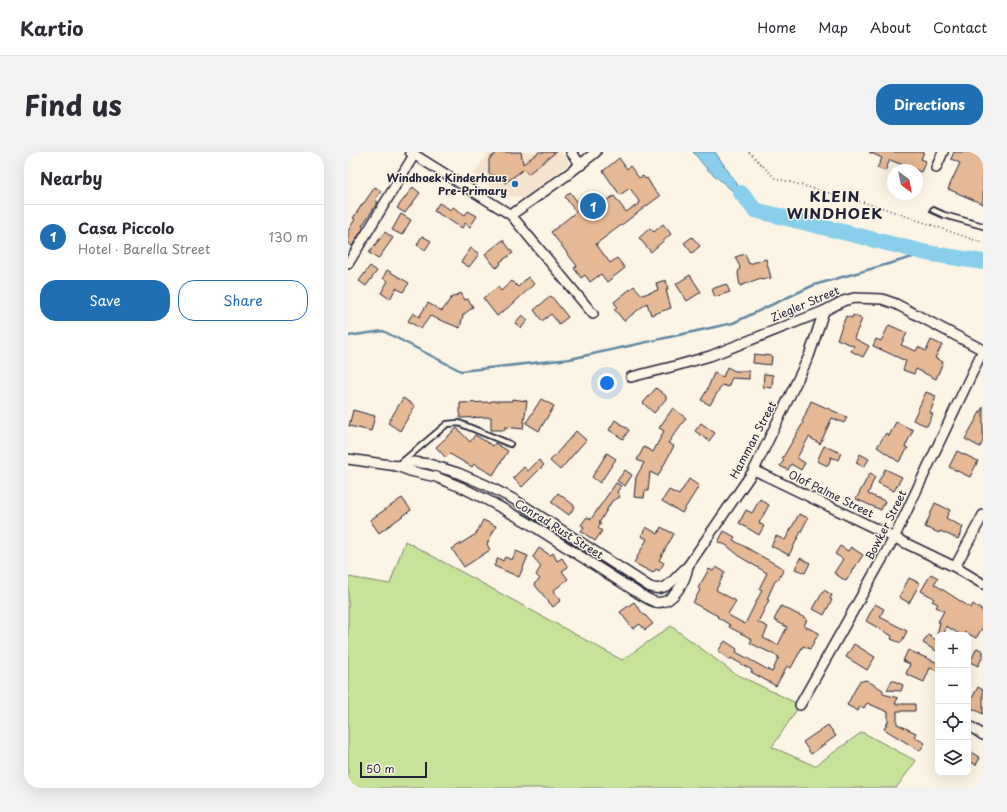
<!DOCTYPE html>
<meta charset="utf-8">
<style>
:root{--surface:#fff;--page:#f2f2f3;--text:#2b2b33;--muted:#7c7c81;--line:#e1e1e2;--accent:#1f6fb2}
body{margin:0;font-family:"Playpen Sans",sans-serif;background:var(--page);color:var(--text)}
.controls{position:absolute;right:12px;bottom:12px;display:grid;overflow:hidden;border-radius:8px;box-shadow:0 4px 16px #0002}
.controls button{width:36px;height:36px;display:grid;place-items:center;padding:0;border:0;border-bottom:1px solid var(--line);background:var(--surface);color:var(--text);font:20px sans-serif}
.compass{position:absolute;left:539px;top:12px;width:36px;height:36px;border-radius:50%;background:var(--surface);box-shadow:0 4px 16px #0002;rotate:148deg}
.scale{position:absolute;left:12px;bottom:10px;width:67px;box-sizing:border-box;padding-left:4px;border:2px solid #22223b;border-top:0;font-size:11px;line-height:14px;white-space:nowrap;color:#22223b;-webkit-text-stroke:3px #fcf5e5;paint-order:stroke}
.you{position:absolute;left:259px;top:231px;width:14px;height:14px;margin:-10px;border:3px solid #fff;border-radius:50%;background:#1a73e8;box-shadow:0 0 0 6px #1a73e833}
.badge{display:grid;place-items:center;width:26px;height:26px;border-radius:50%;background:var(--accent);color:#fff;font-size:13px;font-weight:700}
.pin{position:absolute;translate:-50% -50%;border:2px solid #fff;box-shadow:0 1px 4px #0006}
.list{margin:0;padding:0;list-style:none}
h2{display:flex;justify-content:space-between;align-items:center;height:52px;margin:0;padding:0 16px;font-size:17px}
h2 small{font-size:13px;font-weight:400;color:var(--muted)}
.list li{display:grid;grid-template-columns:26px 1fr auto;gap:12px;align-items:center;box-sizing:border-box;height:64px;padding:0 16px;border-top:1px solid var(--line)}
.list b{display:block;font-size:15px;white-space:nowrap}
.list p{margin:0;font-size:13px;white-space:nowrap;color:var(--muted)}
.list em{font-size:13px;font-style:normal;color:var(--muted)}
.actions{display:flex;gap:8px;padding:12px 16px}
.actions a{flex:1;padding:9px 0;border:1px solid var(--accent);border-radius:16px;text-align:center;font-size:14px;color:var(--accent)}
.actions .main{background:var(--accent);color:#fff}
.icon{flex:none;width:22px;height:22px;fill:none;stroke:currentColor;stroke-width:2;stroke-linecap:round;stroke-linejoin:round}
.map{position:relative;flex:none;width:635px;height:636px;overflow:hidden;border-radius:16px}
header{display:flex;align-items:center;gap:24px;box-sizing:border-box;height:56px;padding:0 20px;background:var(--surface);border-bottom:1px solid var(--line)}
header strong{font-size:19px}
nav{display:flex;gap:22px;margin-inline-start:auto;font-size:14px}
.intro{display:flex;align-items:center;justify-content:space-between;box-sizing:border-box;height:96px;padding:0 24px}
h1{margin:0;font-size:28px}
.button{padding:10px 18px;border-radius:16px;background:var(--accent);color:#fff;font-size:14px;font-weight:700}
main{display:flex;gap:24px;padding:0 24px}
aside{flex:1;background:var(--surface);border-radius:16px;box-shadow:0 4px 16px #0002}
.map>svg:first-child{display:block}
.built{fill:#f5e3cd}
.green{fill:#c7e39a;stroke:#74826a}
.water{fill:#89ceea;stroke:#6089a4}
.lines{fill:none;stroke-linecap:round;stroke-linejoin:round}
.stream{stroke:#6089a4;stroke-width:2.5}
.river{stroke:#89ceea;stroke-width:16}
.building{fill:#e5b995;stroke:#22223b}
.lane-casing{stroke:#22223b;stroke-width:8}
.street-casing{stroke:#22223b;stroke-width:12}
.path{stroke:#22223b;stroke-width:1.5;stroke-dasharray:1 3;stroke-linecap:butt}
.lane{stroke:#fcf5e5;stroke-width:4.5}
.street{stroke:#fcf5e5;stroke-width:9}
.poi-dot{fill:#1f6fb2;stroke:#fcf5e5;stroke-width:1.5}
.labels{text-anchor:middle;stroke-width:3;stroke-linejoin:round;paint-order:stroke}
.poi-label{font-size:11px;font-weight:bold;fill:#22223b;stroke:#fcf5e5;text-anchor:end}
.street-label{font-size:11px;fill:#22223b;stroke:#fcf5e5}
.district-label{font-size:15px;font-weight:bold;letter-spacing:1px;fill:#22223b;stroke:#fcf5e5}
</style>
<header>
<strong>Kartio</strong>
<nav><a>Home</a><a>Map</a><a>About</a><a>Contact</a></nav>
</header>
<div class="intro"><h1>Find us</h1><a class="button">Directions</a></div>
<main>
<aside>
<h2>Nearby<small></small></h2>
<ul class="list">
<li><span class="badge">1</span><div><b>Casa Piccolo</b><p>Hotel · Barella Street</p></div><em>130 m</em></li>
</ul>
<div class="actions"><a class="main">Save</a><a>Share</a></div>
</aside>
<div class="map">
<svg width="635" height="636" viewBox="0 0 635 636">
<rect width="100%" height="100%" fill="#fcf5e5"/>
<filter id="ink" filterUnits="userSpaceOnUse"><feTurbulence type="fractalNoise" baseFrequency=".025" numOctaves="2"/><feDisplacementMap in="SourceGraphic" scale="8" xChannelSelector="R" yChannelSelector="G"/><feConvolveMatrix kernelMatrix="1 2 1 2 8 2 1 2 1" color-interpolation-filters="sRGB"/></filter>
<g filter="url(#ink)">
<polygon class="built" points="141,0 213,0 222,11 177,46 153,43 125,22"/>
<polygon class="green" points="57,389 274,508 323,474 386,521 452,553 424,595 467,614 514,580 568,609 548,636 0,636 0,425 42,432"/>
<polygon class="water" points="345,0 367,0 407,58 359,17"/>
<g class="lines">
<polyline class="stream" points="0,184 35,179 113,219 222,207 385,171 466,133 579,101"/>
<polyline class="river" points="393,41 407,58 579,101 635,110"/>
</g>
<g class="building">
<polygon points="150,0 173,0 175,12 191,0 208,0 180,22 176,17 157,31 152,25 141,22 141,7"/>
<polygon points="521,0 576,0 573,7 578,9 573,20 542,8 537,19 529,16 534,6"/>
<polygon points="606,0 634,0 631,6 635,8 635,52 600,37 612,11 603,7"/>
<polygon points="271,6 279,17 282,14 291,26 295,24 297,27 299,26 308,41 309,40 312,44 248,92 262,111 269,106 277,116 259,130 253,122 242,130 237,123 233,126 226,116 229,114 203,80 228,60 217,45 222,40 237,60 256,47 257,49 266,44 278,60 292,51 282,36 272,43 255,19"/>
<polygon points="27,35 33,39 27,48 30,50 14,74 16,75 4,94 0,92 0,79 7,67 5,66 15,51 16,51"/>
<polygon points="65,35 72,41 57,61 49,56"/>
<polygon points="91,51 103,58 105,55 117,63 120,59 129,64 122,75 117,71 114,76 86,59"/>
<polygon points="53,62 63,68 54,83 44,78"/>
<polygon points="315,72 323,82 303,100 291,86 302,76 306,80"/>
<polygon points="37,80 45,86 30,107 21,101"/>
<polygon points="74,84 83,89 77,98 69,93"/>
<polygon points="344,85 352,94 344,101 336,91"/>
<polygon points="155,88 165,101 152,110 153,112 148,116 137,102"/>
<polygon points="123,96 131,102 121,115 113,110"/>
<polygon points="397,102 401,112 418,107 423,126 413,128 413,126 392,134 390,121 392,115 387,105"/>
<polygon points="22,114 29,119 18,134 11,129"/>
<polygon points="39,118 61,131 55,140 48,136 42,147 33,141 40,129 35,126"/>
<polygon points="342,123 353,140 339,149 328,132"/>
<polygon points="180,125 186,132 166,151 149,164 135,146 150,135 153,139 164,129 170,135"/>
<polygon points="318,128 320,138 318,138 323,156 303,163 299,151 276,169 266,157 269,155 266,150 286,134 294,143 310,138 308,131"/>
<polygon points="378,132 382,140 367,145 364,137"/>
<polygon points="113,141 117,148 120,147 125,155 115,163 112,176 82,164 73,177 60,169 65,161 71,165 80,151 94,159 103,146"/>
<polygon points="203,144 220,165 211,172 203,162 194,169 186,158"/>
<polygon points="174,163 180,168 173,176 167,171"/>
<polygon points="505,163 514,167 506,186 521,194 515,205 503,199 506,194 489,187 498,164 504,166"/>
<polygon points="541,173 559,181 553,193 568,199 570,195 578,199 583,188 594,193 587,206 595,210 588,227 568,217 566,222 555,218 558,209 525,194 528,187 533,189"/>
<polygon points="406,202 424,204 423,213 405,211"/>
<polygon points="379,215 387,219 401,219 401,227 384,226 380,235 374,233 362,253 353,248 359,238 366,221 375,225"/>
<polygon points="416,222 425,223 424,236 415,235"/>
<polygon points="308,236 318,244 318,247 306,261 295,251"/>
<polygon points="578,240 588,244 582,261 585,262 579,274 565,268"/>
<polygon points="55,246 67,254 52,279 40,271"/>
<polygon points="164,247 179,249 175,277 157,275 157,278 143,278 143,265 112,266 112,251 143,250 143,249 164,249"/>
<polygon points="193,247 206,254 191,279 178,271"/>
<polygon points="463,249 499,265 496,271 484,266 472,292 461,285 449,306 457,311 453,318 443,312 440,318 432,314 436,308 434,307 455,271 454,270"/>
<polygon points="635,255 635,289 632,295 617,287"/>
<polygon points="325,256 338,266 320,291 326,294 310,324 302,320 300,339 297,339 296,346 286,345 288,325 296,311 289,308 296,295 305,300 316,279 311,276"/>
<polygon points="5,258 27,264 23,279 1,274"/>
<polygon points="267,268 281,278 275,287 261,278"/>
<polygon points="548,270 565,278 557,295 560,296 551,310 529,295 538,281 541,284"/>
<polygon points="353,271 367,281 361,289 347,279"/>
<polygon points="109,276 122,290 127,283 145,294 147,291 160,299 145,323 126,312 124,315 102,302 98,306 88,295"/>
<polygon points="228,279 238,288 212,318 202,309"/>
<polygon points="476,294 493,301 490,308 483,305 480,314 469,309"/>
<polygon points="609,299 630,309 622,325 601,315"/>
<polygon points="259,301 268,307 252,331 244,325"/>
<polygon points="512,302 521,307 516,315 508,311"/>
<polygon points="191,308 196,313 174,335 165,326 176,315 180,319"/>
<polygon points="537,317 554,325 546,339 530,331"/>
<polygon points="277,318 284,323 277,334 269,329"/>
<polygon points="522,321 527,324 520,342 537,349 533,358 508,347"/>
<polygon points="341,327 351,334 334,361 314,349 321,338 331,343"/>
<polygon points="268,331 273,334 269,340 272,345 264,349 251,371 253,372 250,376 254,379 247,389 233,379 236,375 233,373 239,365 243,367"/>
<polygon points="210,341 227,354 221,363 203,350"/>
<polygon points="54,346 63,358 31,381 22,368"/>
<polygon points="412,347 421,353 411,371 416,374 411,383 391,371 398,358 404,361"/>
<polygon points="587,351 602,358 598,366 615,375 610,387 592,379 591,381 577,375"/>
<polygon points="451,362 460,366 441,403 423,394 428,384 437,388"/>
<polygon points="135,368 148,374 139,392 142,398 116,415 104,397 128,382"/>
<polygon points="298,375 310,382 313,375 326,382 311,408 316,411 311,419 308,417 305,421 286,411 299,387 293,384"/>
<polygon points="376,379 387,385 385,388 436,417 430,428 428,427 419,447 421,448 410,470 420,475 415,486 430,493 439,475 426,468 433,454 459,467 456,474 471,481 462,497 455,494 443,516 439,514 428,534 403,520 404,518 383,506 382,508 370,499 377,489 389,497 388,500 424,520 431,505 402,491 404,487 381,475 382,473 369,465 370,464 345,451 352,438 350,436 361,417 365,419 368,415 377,420 368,438 388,449 380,462 382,464 397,472 414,438 411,437 419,421 394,406 378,393 370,390"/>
<polygon points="492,394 500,399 503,395 515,403 498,429 486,421 495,407 487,402"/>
<polygon points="191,396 202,403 205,401 209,409 214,406 220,415 214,419 220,427 205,439 213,448 205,455 186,432 192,427 188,423 193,414 185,405"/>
<polygon points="168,399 180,404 171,425 146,414 150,406 155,409 157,405 164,408"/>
<polygon points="452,406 462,411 457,421 447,417"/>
<polygon points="583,422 590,426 586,432 623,456 625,452 635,459 635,475 628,486 617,480 615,483 613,483 598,474 596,483 589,483 592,470 590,470 596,459 588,455 590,452 584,449 586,446 573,439"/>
<polygon points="561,426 572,431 561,451 551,445"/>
<polygon points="476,438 484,443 482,447 484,448 476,463 465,457"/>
<polygon points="286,450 295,462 297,463 305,472 297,478 292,472 285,477 272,460"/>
<polygon points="527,452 536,457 532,465 559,479 553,491 543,487 544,484 518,469"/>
<polygon points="580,483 590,489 590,500 575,491"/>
<polygon points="506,492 527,505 519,518 498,505"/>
<polygon points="629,496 635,499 635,504 630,514 622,510"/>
<polygon points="560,498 590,511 590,519 582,516 576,530 558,522 562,512 555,509"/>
<polygon points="518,528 535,538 535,542 550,546 547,552 567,552 567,559 549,559 549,572 568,581 566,585 577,591 572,599 536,577 540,570 540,560 519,551 516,556 512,554 510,559 499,553 511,530"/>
<polygon points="544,528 555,533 553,539 539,538"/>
<polygon points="630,535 635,538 635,562 620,554"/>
<polygon points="480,573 488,584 463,602 455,590"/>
<polygon points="623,600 632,606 628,613 620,608 620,605"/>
</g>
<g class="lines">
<g class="lane-casing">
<g id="lane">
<polyline points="585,58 596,63 635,74"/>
<polyline points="54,310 99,272 111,271 162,292"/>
</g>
</g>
<g class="street-casing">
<g id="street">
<polyline points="62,0 163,63 245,162"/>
<polyline points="223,0 233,13"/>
<polyline points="588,16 595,0"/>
<polyline points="163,63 219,23 248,0"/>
<polyline points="0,112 66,3"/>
<polyline points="283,225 327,214 362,204 476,159 495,149 506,146 534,147 548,152 635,198"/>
<path d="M0 307 49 314 62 319 88 325 115 336 139 348 179 370 290 441C295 444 301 448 307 450 325 454 338 428 340 414"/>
<path d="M49 314 65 310 81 312 110 321 138 333 167 348 302 435C320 442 328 423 340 414L406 318 461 204 476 159"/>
<polyline points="406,318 607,415 635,432"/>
<polyline points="607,415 635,363"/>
<polyline points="452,553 546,386 635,198"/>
<polyline points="620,573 635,583"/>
</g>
</g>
<polyline class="path" points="401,0 427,26 532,55 635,91"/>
<use href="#lane" class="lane"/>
<use href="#street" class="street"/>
</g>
</g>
<circle class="poi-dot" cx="167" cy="32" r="4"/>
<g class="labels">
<g class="poi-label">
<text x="159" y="30">Windhoek Kinderhaus<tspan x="159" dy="13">Pre-Primary</tspan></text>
</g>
<g class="street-label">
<text transform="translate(457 152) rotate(-23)" y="4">Ziegler Street</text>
<text transform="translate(405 288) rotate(-62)" y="4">Hamman Street</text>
<text transform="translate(483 342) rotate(26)" y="4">Olof Palme Street</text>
<text transform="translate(538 373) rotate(-63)" y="4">Bowker Street</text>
<text transform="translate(211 377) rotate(32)" y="4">Conrad Rust Street</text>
</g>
<g class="district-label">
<text x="487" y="50">KLEIN<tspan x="487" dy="17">WINDHOEK</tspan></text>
</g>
</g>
</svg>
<div class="controls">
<button>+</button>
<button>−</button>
<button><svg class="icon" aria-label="locate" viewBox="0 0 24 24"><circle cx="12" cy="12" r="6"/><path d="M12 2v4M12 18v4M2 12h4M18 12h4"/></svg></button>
<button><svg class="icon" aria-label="layers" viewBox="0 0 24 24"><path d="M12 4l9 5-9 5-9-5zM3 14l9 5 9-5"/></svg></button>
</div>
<svg class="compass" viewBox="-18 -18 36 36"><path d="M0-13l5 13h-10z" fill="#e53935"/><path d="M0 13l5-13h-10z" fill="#7c7c81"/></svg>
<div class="scale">50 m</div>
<div class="you"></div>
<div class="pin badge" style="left:245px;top:54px">1</div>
</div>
</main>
